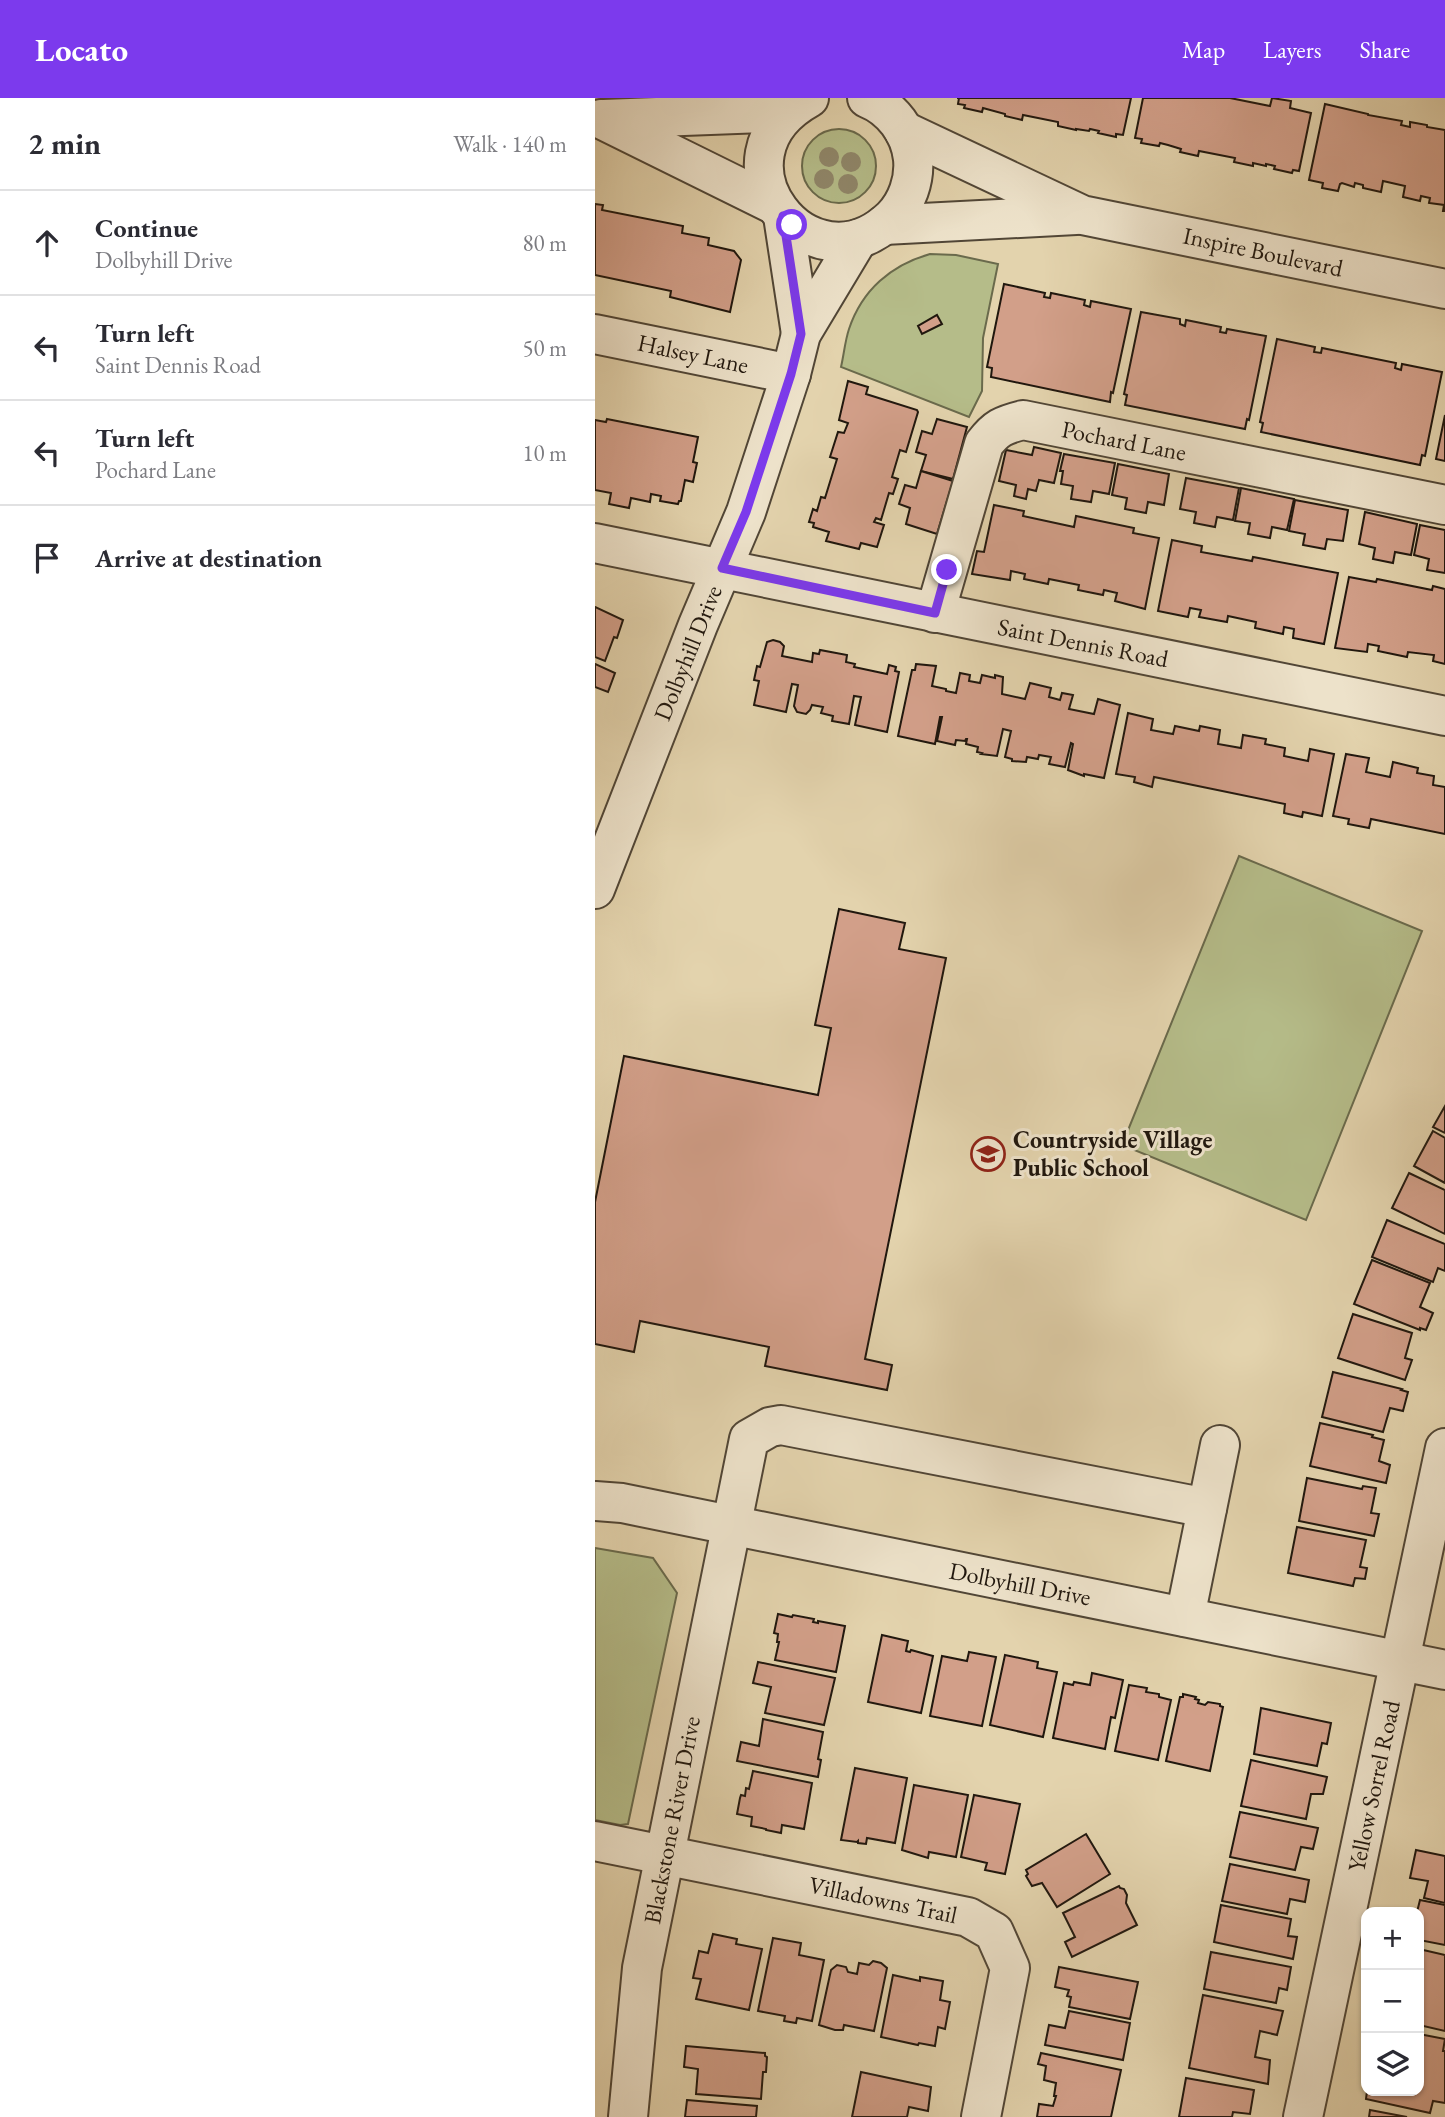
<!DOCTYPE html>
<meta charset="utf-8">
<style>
:root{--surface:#fff;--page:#f2f2f3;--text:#2b2b33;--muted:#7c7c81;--line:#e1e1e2;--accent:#7c3aed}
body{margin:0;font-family:"EB Garamond",serif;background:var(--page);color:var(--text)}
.controls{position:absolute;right:21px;bottom:21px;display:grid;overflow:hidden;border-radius:14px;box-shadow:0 2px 5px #0004}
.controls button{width:63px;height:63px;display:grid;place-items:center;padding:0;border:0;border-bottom:2px solid var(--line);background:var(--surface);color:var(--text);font:35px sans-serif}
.stop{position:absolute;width:21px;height:21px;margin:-16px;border:5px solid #7c3aed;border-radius:50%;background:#fff}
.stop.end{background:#7c3aed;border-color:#fff;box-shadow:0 2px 7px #0008}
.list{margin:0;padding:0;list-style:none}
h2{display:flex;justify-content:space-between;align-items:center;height:91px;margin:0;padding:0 28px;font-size:30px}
h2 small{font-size:23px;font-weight:400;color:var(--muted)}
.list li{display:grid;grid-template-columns:46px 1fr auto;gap:21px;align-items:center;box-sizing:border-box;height:105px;padding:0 28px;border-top:2px solid var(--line)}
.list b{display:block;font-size:26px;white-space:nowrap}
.list p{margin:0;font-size:23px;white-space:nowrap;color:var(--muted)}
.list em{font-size:23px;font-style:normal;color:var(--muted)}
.icon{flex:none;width:38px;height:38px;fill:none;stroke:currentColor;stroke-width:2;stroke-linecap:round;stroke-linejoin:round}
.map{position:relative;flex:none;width:850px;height:2019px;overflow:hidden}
header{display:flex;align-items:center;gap:42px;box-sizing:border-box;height:98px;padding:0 35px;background:var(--accent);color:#fff}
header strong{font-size:33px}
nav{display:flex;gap:38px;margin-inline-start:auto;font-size:24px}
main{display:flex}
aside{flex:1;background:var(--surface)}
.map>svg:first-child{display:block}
.green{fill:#b5bc89;stroke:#6a6a4c;stroke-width:2}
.building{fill:#d29f89;stroke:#20170e;stroke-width:2}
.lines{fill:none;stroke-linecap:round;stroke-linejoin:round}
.minor-casing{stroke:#514636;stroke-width:42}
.minor{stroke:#ede2ca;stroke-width:38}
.tree{fill:#90876a}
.route{stroke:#7c3aed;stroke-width:9}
.labels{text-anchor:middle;stroke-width:6;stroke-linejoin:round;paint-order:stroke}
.street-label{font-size:24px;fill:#20170e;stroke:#ede2ca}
.poi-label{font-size:24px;font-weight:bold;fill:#20170e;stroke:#ede2ca;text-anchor:start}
</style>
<header>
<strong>Locato</strong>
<nav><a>Map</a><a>Layers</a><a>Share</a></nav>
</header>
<main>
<aside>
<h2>2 min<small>Walk · 140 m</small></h2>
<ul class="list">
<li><svg class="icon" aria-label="ahead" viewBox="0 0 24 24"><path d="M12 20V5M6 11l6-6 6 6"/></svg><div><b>Continue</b><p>Dolbyhill Drive</p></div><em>80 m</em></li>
<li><svg class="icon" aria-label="left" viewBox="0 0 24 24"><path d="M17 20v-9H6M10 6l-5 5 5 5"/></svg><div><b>Turn left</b><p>Saint Dennis Road</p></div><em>50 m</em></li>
<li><svg class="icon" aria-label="left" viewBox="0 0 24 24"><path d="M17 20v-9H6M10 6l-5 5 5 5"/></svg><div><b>Turn left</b><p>Pochard Lane</p></div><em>10 m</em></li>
<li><svg class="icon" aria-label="arrive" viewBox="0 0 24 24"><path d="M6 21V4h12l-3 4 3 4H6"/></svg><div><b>Arrive at destination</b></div></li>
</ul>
</aside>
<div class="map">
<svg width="850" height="2019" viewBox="0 0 850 2019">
<rect width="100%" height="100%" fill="#e3d3ad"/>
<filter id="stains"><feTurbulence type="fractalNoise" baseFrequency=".00286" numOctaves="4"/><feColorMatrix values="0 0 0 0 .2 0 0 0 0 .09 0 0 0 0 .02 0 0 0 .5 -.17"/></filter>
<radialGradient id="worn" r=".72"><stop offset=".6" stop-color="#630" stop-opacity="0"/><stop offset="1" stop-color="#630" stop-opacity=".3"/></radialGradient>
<g class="green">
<circle cx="244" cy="68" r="37"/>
<path d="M335 156 361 157 403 166 388 240 387 293 374 319 246 269C249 256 250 243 254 231 267 192 296 167 335 156Z"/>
<polygon points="644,758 827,833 711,1122 527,1047"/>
<polygon points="0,1450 58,1460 82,1495 33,1726 25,1727 0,1722"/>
</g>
<g class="building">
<polygon points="362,0 536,0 528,37 521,36 521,39 503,35 504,33 495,31 494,33 481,31 481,32 463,28 463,24 428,17 427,22 410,18 410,16 388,10 387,14 369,10 370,7 363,6 364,0"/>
<polygon points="548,0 635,0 675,8 677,0 696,3 695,10 716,15 704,73 698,72 697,75 679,71 680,68 671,66 671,68 658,65 658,68 639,64 640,60 604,53 603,58 585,54 586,51 573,47 565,45 564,48 546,45 547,41 540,40"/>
<polygon points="730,6 773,16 773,17 807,23 806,27 815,29 815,24 832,27 832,29 850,32 850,113 848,113 849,107 834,105 835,100 826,98 825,103 808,99 810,88 788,83 786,94 768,90 768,87 760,85 759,89 747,85 745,86 743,93 727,90 728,85 714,82"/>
<polygon points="0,106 8,107 7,112 88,128 87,135 114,140 113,147 139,153 146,162 135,214 75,199 76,193 0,177"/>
<polygon points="409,186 450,195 449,199 455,200 456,195 490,202 489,207 495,209 496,203 536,211 518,295 516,294 515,304 396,279 397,270 392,269"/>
<polygon points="546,214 585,221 585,226 590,228 591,222 626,229 625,234 631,235 632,231 671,238 654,322 652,321 650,331 530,307 532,297 529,296"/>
<polygon points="342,217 347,226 327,236 323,228"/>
<polygon points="682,241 720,249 719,254 726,255 727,250 801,265 800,270 806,272 807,266 847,274 830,358 827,357 825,367 666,334 668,325 665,324"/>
<polygon points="253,283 273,289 271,296 322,312 323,314 311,354 305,352 297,379 303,381 298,396 294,395 286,422 281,420 279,424 289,427 282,449 266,445 264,451 231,443 234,434 218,429 219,425 214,424 218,411 222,413 226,399 230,400 242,361 235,359 243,334 249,335 253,325 244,322"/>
<polygon points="850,317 850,363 841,361"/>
<polygon points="12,321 103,339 98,364 102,365 98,384 90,382 86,403 84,403 83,406 65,403 66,398 56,396 55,404 36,400 34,410 14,406 16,395 0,392 0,322 11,324"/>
<polygon points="342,321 372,329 358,381 326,373 331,357 321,354 327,333 337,336"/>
<polygon points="439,349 466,355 459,385 444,382 441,393 433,391 431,401 419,398 421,387 404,383 411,352 437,357"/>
<polygon points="469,356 520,365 514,396 498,393 496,404 476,401 478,388 466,386 468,373 465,373"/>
<polygon points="523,366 574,376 569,407 553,404 551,415 530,411 532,400 517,397"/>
<polygon points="326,373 358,383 342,436 311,426 315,410 304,406 310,387 321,390"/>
<polygon points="591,380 644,390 638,422 622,419 620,429 599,425 601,414 585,411"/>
<polygon points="646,390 699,401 692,432 677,429 675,440 653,436 655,425 640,423"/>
<polygon points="700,402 753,412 748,443 732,441 730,451 708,447 710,436 694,433"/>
<polygon points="399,407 429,413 428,418 479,429 481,418 539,430 538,435 564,440 550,511 520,503 522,495 509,492 508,497 483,492 484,487 454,481 453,486 429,481 430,476 416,473 415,482 377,476 382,453 389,454"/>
<polygon points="770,414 822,426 816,457 800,454 798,465 778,461 780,450 764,446"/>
<polygon points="825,427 850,432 850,475 832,472 834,461 819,457"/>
<polygon points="577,442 607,448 606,454 657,463 658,459 743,475 729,546 698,540 699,531 689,529 688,536 660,530 661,524 633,518 632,524 604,519 606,512 595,510 593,519 563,513"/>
<polygon points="754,479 781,484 782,481 837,492 838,488 850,491 850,566 838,563 839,557 813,554 812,559 783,553 784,548 773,546 772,554 740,550"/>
<polygon points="0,509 28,522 22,540 19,539 10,563 0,559"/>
<polygon points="178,542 185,544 189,548 187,558 217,564 218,555 224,556 225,552 252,557 251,564 260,566 259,569 292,576 294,567 301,569 300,573 304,574 292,634 260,627 266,599 259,598 254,626 237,623 238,618 226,615 228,609 217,607 215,612 211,616 202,614 199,608 203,587 197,586 191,614 159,607 164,583 159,582 162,568 165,569 172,544"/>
<polygon points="0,566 20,575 13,594 0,589"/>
<polygon points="321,566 341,568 337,588 351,591 351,593 361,595 365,575 375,577 374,583 385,585 387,577 400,580 400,577 408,579 407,596 430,601 435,585 456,590 454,599 465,602 467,595 478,597 474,611 499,616 503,601 525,607 509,680 489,676 489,678 473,672 478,646 476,645 470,669 454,666 456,659 444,657 443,661 432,659 431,664 417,663 417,661 410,659 416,633 408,631 402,658 386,656 387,655 382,654 383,649 371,646 372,641 371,641 370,643 361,642 360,647 342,643 347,619 345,619 340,646 303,638 317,572 320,572"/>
<polygon points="533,615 558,621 556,632 578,636 580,628 604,633 605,628 625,632 623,646 646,650 648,637 671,641 670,646 690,650 689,658 713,663 715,651 739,656 727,718 708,714 707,719 689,715 690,706 559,679 557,689 539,684 540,679 521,676"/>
<polygon points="751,656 774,660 771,674 795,679 798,664 823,670 822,675 839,678 838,687 850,689 850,736 776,721 774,730 753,726 754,721 738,718"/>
<polygon points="244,811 310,825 304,851 351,860 270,1261 297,1267 292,1292 170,1268 174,1249 45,1223 39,1254 0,1246 0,1104 29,958 223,997 236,930 220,927"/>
<polygon points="850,1008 850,1035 838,1029"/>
<polygon points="838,1033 850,1040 850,1085 819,1068"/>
<polygon points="814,1075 850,1092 850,1136 797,1110"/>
<polygon points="792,1122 850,1146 850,1173 843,1170 838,1184 777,1159"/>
<polygon points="777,1162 835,1185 825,1209 838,1215 831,1232 825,1230 825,1232 759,1206"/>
<polygon points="758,1216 817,1235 810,1260 817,1262 810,1282 743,1260"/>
<polygon points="738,1274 807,1291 806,1292 813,1294 808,1313 795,1310 788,1334 727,1319"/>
<polygon points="725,1325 778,1337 777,1339 789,1342 784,1363 795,1367 791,1385 715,1368"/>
<polygon points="712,1380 767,1391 768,1388 781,1390 776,1415 784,1416 779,1438 704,1423"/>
<polygon points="702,1429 771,1442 765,1469 772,1470 770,1481 760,1480 758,1488 693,1475"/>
<polygon points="183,1516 197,1519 198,1517 219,1521 218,1524 223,1525 223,1523 250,1528 241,1574 180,1562 184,1544 182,1544 183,1536 179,1535"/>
<polygon points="287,1537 313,1543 311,1553 315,1554 316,1552 338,1558 326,1615 273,1604"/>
<polygon points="374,1554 401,1559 387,1628 335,1618 347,1558 372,1563"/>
<polygon points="410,1557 443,1564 442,1570 462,1574 448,1639 395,1627"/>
<polygon points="163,1564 240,1580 229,1627 170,1615 176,1589 158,1585"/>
<polygon points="497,1575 528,1582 520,1620 516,1619 510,1651 458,1640 469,1585 478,1587 479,1584 495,1587"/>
<polygon points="534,1587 552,1590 551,1594 564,1596 564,1599 576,1602 563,1662 520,1653"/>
<polygon points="588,1596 601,1599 600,1601 604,1602 603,1605 610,1607 613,1604 625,1606 625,1608 628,1609 615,1673 571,1663 585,1599 588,1599"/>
<polygon points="666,1610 736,1625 732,1646 727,1645 722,1668 659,1656"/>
<polygon points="168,1621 228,1634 223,1661 226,1662 223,1679 142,1663 146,1644 164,1648"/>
<polygon points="656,1662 732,1679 728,1696 716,1696 711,1721 646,1708"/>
<polygon points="260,1670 312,1680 300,1745 272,1740 271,1746 263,1745 263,1743 262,1744 246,1742"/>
<polygon points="158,1673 217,1685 209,1731 187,1727 186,1735 171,1732 171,1731 156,1728 157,1719 142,1716 145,1700 146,1697 150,1698 151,1690 154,1691"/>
<polygon points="319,1687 373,1697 361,1759 334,1754 333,1760 307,1752"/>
<polygon points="379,1697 425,1706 410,1776 390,1772 392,1765 366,1759"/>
<polygon points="645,1714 723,1730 718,1751 706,1749 700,1772 635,1759"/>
<polygon points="491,1736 515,1776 462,1809 447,1785 437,1788 431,1778 433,1776 431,1772"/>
<polygon points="821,1752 850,1758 850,1805 829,1800 833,1783 815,1780"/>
<polygon points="635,1766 714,1782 710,1804 695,1801 692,1816 627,1803"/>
<polygon points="524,1788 525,1790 529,1791 532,1797 531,1805 542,1827 477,1859 470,1844 480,1839 468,1815"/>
<polygon points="825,1802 850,1807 850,1847 824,1842 822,1814"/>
<polygon points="626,1807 696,1821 693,1838 702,1839 698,1861 619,1844"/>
<polygon points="118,1836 142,1841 141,1846 167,1851 154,1912 101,1901 106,1881 98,1880 104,1853 113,1855"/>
<polygon points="178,1840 206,1845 204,1857 229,1862 217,1923 202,1920 201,1925 189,1923 190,1918 163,1913"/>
<polygon points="824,1851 850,1857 850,1933 824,1927"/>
<polygon points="616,1854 696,1869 692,1892 684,1890 681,1905 609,1891"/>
<polygon points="278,1863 286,1865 292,1870 279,1933 249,1927 248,1932 240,1932 224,1927 236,1872 242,1867 251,1869 253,1874 262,1876 264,1865 274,1867"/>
<polygon points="464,1869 543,1884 535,1921 474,1909 476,1899 472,1898 474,1892 460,1889"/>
<polygon points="298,1877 325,1883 325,1879 348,1883 345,1902 355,1904 350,1931 343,1929 340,1948 324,1945 323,1947 286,1939"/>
<polygon points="608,1897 688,1913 682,1937 665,1933 660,1959 675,1962 673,1986 594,1970"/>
<polygon points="474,1913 535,1925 528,1962 450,1947 454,1927 470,1930"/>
<polygon points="824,1936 850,1941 848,1953 850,1953 850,2005 838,2003 835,2015 771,2001 772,1993 824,1993"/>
<polygon points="91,1948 170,1955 170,1958 172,1959 171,1974 168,1974 166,2001 101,1996 103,1971 89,1969"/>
<polygon points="446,1955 526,1972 516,2019 442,2019 444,2006 458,2008 461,1998 459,1998 461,1985 449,1982 451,1968 443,1966"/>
<polygon points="266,1974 336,1989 333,2013 314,2009 312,2019 257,2019"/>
<polygon points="591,1980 659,1992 655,2016 638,2014 637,2019 584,2019"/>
<polygon points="92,2002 162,2008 161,2019 90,2019"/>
<polygon points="775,2012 812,2019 774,2019"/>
</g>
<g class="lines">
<g class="minor-casing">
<g id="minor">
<path d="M214 0C106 60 215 199 297 120 312 105 320 82 318 61 315 34 297 10 272 0"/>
<polyline points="6,21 180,107"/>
<polyline points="9,21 193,14"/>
<polyline points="309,33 487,117 850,191"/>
<polyline points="188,118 206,236"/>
<polyline points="289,127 481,117"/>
<polyline points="0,236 196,276"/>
<path d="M0 445C283 502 567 561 850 618"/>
<path d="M340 515 389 346C401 330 408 327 428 322L850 407"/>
<polyline points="0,791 103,527 151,414 196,276 206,236 263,141"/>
<polyline points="0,1403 27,1405 850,1572"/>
<polyline points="590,1519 625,1347"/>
<polyline points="0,1743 373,1819 399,1834 415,1870 386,2019"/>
<polyline points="33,2019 47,1870 154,1341 175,1329 186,1327 612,1410"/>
<polyline points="708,2019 850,1350"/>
</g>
</g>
<use href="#minor" class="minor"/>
</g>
<g class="tree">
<circle cx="234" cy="59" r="10"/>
<circle cx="256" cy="64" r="10"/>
<circle cx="229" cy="81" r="10"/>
<circle cx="253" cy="86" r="10"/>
</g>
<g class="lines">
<polyline class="route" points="197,127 188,118 206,236 196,276 151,414 127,470 340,515 352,472"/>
</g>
<defs>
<g id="school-ring" transform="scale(1.75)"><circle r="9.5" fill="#ede2ca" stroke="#8f2418" stroke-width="1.5"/><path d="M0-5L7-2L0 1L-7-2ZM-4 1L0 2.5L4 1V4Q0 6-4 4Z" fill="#8f2418"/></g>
</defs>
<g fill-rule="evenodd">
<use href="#school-ring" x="393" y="1056"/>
</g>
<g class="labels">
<g class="street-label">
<text transform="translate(668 154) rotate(12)" y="8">Inspire Boulevard</text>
<text transform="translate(98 256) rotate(12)" y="8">Halsey Lane</text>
<text transform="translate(529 343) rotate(11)" y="8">Pochard Lane</text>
<text transform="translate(488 545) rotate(11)" y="8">Saint Dennis Road</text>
<text transform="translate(93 555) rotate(-68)" y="8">Dolbyhill Drive</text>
<text transform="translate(425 1486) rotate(11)" y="8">Dolbyhill Drive</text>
<text transform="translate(779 1688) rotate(-78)" y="8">Yellow Sorrel Road</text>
<text transform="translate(77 1722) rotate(-79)" y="8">Blackstone River Drive</text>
<text transform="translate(288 1802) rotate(12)" y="8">Villadowns Trail</text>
</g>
<g class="poi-label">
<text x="418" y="1050">Countryside Village<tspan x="418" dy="28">Public School</tspan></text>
</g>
</g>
<rect width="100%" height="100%" filter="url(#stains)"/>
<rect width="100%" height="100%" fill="url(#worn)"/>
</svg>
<div class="controls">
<button>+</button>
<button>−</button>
<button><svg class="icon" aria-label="layers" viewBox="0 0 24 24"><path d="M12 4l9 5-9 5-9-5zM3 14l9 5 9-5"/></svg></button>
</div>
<div class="stop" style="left:197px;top:127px"></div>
<div class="stop end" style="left:352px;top:472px"></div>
</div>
</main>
